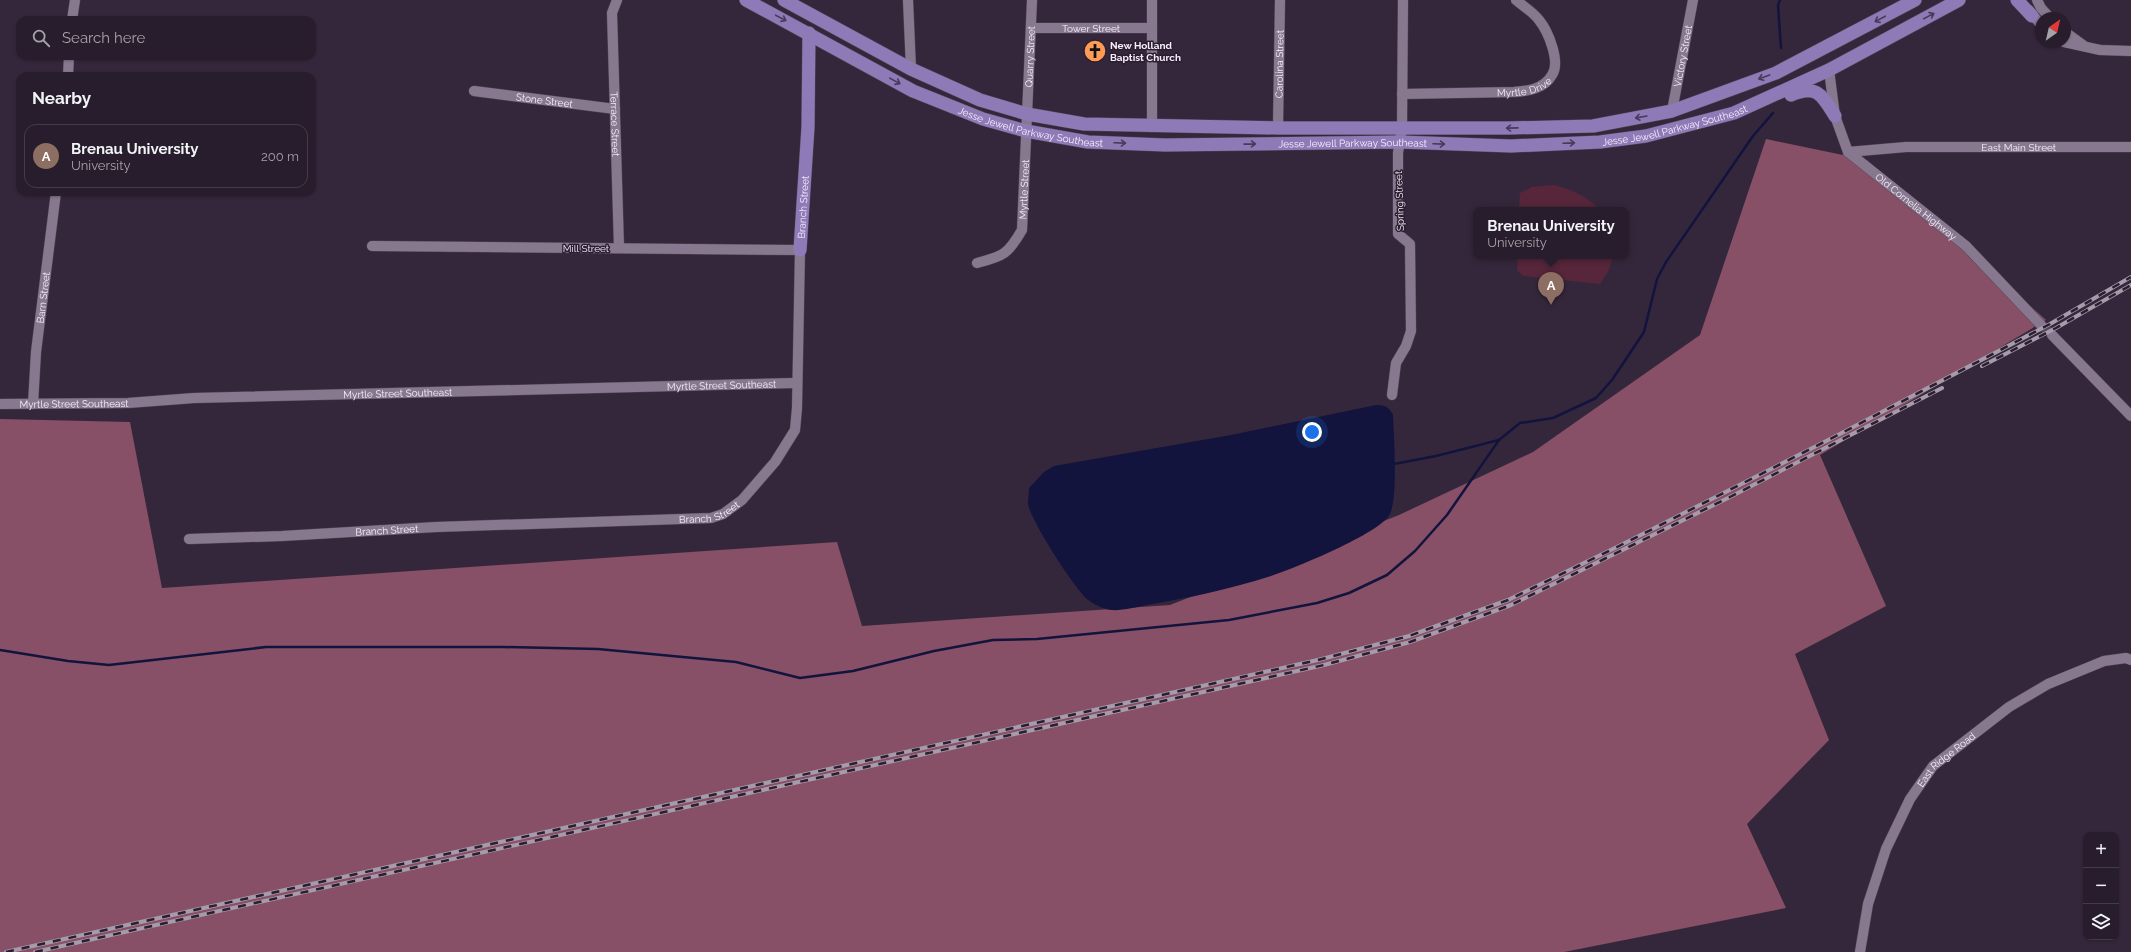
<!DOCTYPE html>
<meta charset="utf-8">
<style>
:root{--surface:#281d2c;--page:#302634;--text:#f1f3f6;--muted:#a5a2a9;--line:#443b48;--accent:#fe9c57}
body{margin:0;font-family:Raleway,sans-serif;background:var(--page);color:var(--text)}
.controls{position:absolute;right:12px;bottom:12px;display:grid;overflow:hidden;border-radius:8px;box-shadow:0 1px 3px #0004}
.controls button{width:36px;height:36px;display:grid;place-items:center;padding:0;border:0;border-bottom:1px solid var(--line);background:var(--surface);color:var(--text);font:20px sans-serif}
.compass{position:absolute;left:2035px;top:12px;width:36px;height:36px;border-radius:50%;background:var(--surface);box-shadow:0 1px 3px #0004;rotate:34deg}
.you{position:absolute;left:1312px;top:432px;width:14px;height:14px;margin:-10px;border:3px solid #fff;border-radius:50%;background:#1a73e8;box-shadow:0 0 0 6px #1a73e833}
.badge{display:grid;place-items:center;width:26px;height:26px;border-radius:50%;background:var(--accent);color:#fff;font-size:13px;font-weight:700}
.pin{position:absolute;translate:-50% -33px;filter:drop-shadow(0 1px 2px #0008)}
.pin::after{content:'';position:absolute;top:21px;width:14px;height:12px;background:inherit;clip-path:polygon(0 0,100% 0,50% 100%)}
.popup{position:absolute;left:1473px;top:207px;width:156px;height:52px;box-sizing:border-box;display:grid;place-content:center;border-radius:8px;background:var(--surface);filter:drop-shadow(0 1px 3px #0005);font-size:13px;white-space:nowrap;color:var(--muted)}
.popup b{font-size:15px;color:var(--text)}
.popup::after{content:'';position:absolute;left:50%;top:100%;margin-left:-8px;border:8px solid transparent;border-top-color:var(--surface)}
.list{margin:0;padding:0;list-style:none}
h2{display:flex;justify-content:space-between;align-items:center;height:52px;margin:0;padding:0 16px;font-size:17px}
h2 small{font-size:13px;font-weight:400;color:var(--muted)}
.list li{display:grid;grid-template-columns:26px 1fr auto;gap:12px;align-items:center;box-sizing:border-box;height:64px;margin:0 8px 8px;padding:0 8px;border:1px solid var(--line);border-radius:12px}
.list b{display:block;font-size:15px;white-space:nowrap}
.list p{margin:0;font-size:13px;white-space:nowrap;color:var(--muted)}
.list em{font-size:13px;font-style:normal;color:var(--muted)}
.icon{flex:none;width:22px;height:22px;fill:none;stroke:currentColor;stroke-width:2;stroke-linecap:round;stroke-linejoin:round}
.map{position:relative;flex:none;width:2131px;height:952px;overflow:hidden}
.search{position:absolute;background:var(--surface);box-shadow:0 1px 3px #0004;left:16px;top:16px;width:300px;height:44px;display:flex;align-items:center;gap:10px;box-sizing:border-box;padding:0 14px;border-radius:12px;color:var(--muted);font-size:15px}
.panel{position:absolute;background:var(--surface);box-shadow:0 1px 3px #0004;left:16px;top:72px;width:300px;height:124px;border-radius:12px}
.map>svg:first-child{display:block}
.green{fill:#57263b}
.forest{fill:#875066}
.water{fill:#12143e}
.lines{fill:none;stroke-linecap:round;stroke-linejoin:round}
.stream{stroke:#12143e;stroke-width:2.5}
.minor-tunnel{stroke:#524558;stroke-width:10;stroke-dasharray:10 5;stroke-linecap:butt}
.minor-casing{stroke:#514555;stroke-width:11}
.major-casing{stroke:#514555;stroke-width:14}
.minor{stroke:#87788f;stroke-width:10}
.major{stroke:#8f7ab8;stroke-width:13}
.rail-casing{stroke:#a69bab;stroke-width:4}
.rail{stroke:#2a1e30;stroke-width:2.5;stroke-dasharray:8;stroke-linecap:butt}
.oneway{stroke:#483a59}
.labels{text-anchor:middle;stroke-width:3;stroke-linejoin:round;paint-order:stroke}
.street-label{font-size:10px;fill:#f7eefb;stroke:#2a1e30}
.poi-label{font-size:10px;font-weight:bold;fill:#f7eefb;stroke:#2a1e30;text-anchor:start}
</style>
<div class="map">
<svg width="2131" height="952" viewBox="0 0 2131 952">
<rect width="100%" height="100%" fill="#35273b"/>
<g class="green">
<path d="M1554 185C1573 190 1587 196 1600 210H1519L1520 193 1532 187Z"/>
<polygon points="1518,256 1613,256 1613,257 1608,272 1600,284 1523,276 1517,270"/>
</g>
<polygon class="forest" points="1766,139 1867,160 2046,320 1820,455 1886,606 1795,654 1829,740 1747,824 1786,908 1564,952 0,952 0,419 130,422 162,588 837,542 862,626 1170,605 1399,515 1533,452 1700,335"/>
<path class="water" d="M1376 405C1385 405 1389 407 1393 415 1394 436 1398 498 1390 514 1381 533 1293 569 1271 576 1230 589 1189 598 1147 605 1136 607 1122 611 1111 610 1103 609 1093 604 1087 599 1073 586 1031 521 1028 504 1028 499 1029 493 1029 488L1044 472 1054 466 1231 435Z"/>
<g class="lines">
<g class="stream">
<polyline points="1780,0 1778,5 1781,48"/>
<polyline points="1394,464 1436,456 1499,440"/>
<polyline points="0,650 68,661 109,665 266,647 503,647 598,649 736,662 800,678 853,671 934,651 993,640 1037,639 1229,620 1317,603 1349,593 1387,575 1415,551 1447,515 1499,440 1520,423 1553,418 1596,398 1612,380 1644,332 1657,279 1666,262 1753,136 1773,113"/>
</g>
<polyline class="minor-tunnel" points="2041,325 2052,335"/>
<g class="minor-casing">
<g id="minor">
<path id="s1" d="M617 0 612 13 619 248"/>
<polyline points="908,0 911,69"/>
<polyline points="2037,0 2041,8 2050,18"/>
<polyline points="2029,10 2041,25"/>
<polyline points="72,20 75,0"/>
<path id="s2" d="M1031 28H1152"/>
<polyline points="2065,32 2083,45"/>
<polyline points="2064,42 2100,50 2131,51"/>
<path id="s3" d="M1829 70 1835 116 1848 152 1966 246 2041 325"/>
<polyline points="68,76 69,56"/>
<path id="s4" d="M474 91 615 109"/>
<path id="s5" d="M1402 94 1514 92C1528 91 1544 89 1552 75 1561 62 1548 31 1539 20 1533 12 1523 6 1516 0"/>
<path id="s6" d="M1672 111 1693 0"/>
<polyline points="1152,127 1152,0"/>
<path id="s7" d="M1278 128 1280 0"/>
<path id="s8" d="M1848 152 1906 147H2131"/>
<path id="s9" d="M977 263C1004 256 1008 254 1022 230L1032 0"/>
<polyline points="2052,335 2131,416"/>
<polyline points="1392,395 1396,363 1406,346 1411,331 1410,244 1398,234 1398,153 1402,127 1403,0"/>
<path id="s10" d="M0 404 128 403 194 398 796 383"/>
<path id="s11" d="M33 404 36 352 56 192"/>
<path id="s12" d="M189 539 282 536 436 527 711 518 723 514 742 500 775 462 795 430 797 408 800 250 372 246"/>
<path id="s13" d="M1860 952 1868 904 1886 849 1910 799 1933 766 2009 707 2048 684 2104 661 2126 658 2131 660"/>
</g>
</g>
<g class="major-casing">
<g id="major">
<path id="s14" d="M746 0 913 91 983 119 1026 131 1088 142 1165 145 1400 142 1511 146 1600 142 1646 136 1734 113 1829 70 1959 0"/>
<polyline points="784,0 911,69 980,100 1027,114 1084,124 1278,128 1509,128 1593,126 1672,111 1776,73 1915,0"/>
<polyline points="2017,0 2032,16"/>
<path d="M1791 95C1817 84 1822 95 1835 116"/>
<path id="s15" d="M800 250 808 127 809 33"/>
</g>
</g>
<use href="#minor" class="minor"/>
<use href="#major" class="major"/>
<g class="rail-casing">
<g id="rail">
<polyline points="1982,366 2056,328 2131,285"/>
<polyline points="6,952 1220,682 1322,659 1409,636 1508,600 1621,545 1836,436 2050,324 2131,277"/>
<polyline points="35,952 1221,688 1324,665 1410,642 1511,605 1730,497 1942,388"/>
</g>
</g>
<use href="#rail" class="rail"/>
</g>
<defs><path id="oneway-shaft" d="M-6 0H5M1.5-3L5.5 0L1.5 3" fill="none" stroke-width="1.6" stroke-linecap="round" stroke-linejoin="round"/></defs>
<g class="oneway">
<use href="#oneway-shaft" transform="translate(1929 16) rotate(-28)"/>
<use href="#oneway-shaft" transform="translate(781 18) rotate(28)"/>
<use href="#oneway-shaft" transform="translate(1880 19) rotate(152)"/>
<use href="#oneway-shaft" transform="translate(1764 77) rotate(160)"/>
<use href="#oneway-shaft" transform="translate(895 81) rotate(29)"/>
<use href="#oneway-shaft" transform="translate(1641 117) rotate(170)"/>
<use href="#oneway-shaft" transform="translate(1512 128) rotate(179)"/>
<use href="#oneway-shaft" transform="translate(1120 143) rotate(2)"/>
<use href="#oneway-shaft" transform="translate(1569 143) rotate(-2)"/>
<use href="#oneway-shaft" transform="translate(1250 144) rotate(-1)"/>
<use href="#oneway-shaft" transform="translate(1439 144) rotate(2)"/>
</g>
<defs>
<g id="church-disc" transform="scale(1.15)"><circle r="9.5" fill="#fe9c57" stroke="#2a1e30"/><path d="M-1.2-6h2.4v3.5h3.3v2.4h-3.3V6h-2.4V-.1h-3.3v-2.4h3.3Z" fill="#111"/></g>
</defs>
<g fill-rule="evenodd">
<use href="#church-disc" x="1095" y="51"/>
</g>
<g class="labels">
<g class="street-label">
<text dy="4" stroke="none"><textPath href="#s2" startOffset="60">Tower Street</textPath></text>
<text dy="4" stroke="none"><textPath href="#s6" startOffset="56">Victory Street</textPath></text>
<text dy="4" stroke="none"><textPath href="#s9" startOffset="232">Quarry Street</textPath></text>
<text dy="4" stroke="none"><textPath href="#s7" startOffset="64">Carolina Street</textPath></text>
<text dy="4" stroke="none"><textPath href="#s5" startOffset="123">Myrtle Drive</textPath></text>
<text dy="4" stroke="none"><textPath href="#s4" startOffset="71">Stone Street</textPath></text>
<text dy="4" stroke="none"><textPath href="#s1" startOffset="125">Terrace Street</textPath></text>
<text dy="4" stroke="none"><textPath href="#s14" startOffset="962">Jesse Jewell Parkway Southeast</textPath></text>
<text dy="4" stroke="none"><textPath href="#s14" startOffset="314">Jesse Jewell Parkway Southeast</textPath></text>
<text dy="4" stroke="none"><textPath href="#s14" startOffset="638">Jesse Jewell Parkway Southeast</textPath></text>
<text dy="4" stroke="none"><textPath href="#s8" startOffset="171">East Main Street</textPath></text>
<text dy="4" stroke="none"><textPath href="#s9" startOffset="99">Myrtle Street</textPath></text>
<text transform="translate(1399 201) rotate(-92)" y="4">Spring Street</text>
<text dy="4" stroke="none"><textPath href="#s15" startOffset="43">Branch Street</textPath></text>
<text dy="4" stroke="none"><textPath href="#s3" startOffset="172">Old Cornelia Highway</textPath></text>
<text x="586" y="252">Mill Street</text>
<text dy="4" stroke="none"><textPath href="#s11" startOffset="107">Barn Street</textPath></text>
<text dy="4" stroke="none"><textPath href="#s10" startOffset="722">Myrtle Street Southeast</textPath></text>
<text dy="4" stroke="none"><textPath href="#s10" startOffset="398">Myrtle Street Southeast</textPath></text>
<text dy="4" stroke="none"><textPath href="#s10" startOffset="74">Myrtle Street Southeast</textPath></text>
<text dy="4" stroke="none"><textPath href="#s12" startOffset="522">Branch Street</textPath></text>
<text dy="4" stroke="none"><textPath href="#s12" startOffset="198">Branch Street</textPath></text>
<text dy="4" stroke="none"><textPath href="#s13" startOffset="216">East Ridge Road</textPath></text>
</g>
<g class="poi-label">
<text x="1110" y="49">New Holland<tspan x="1110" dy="12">Baptist Church</tspan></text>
</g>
</g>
</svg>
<div class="controls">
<button>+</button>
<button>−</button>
<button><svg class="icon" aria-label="layers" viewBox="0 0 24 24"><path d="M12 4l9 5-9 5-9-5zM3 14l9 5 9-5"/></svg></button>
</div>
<svg class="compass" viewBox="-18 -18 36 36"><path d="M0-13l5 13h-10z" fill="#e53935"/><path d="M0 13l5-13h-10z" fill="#a5a2a9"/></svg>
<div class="you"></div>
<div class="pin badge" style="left:1551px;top:305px;background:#8d6e63">A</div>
<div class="popup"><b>Brenau University</b>University</div>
<div class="search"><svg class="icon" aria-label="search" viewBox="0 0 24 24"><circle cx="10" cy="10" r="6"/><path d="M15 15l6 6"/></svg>Search here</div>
<section class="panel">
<h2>Nearby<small></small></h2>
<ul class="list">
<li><span class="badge" style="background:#8d6e63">A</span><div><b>Brenau University</b><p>University</p></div><em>200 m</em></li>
</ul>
</section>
</div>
